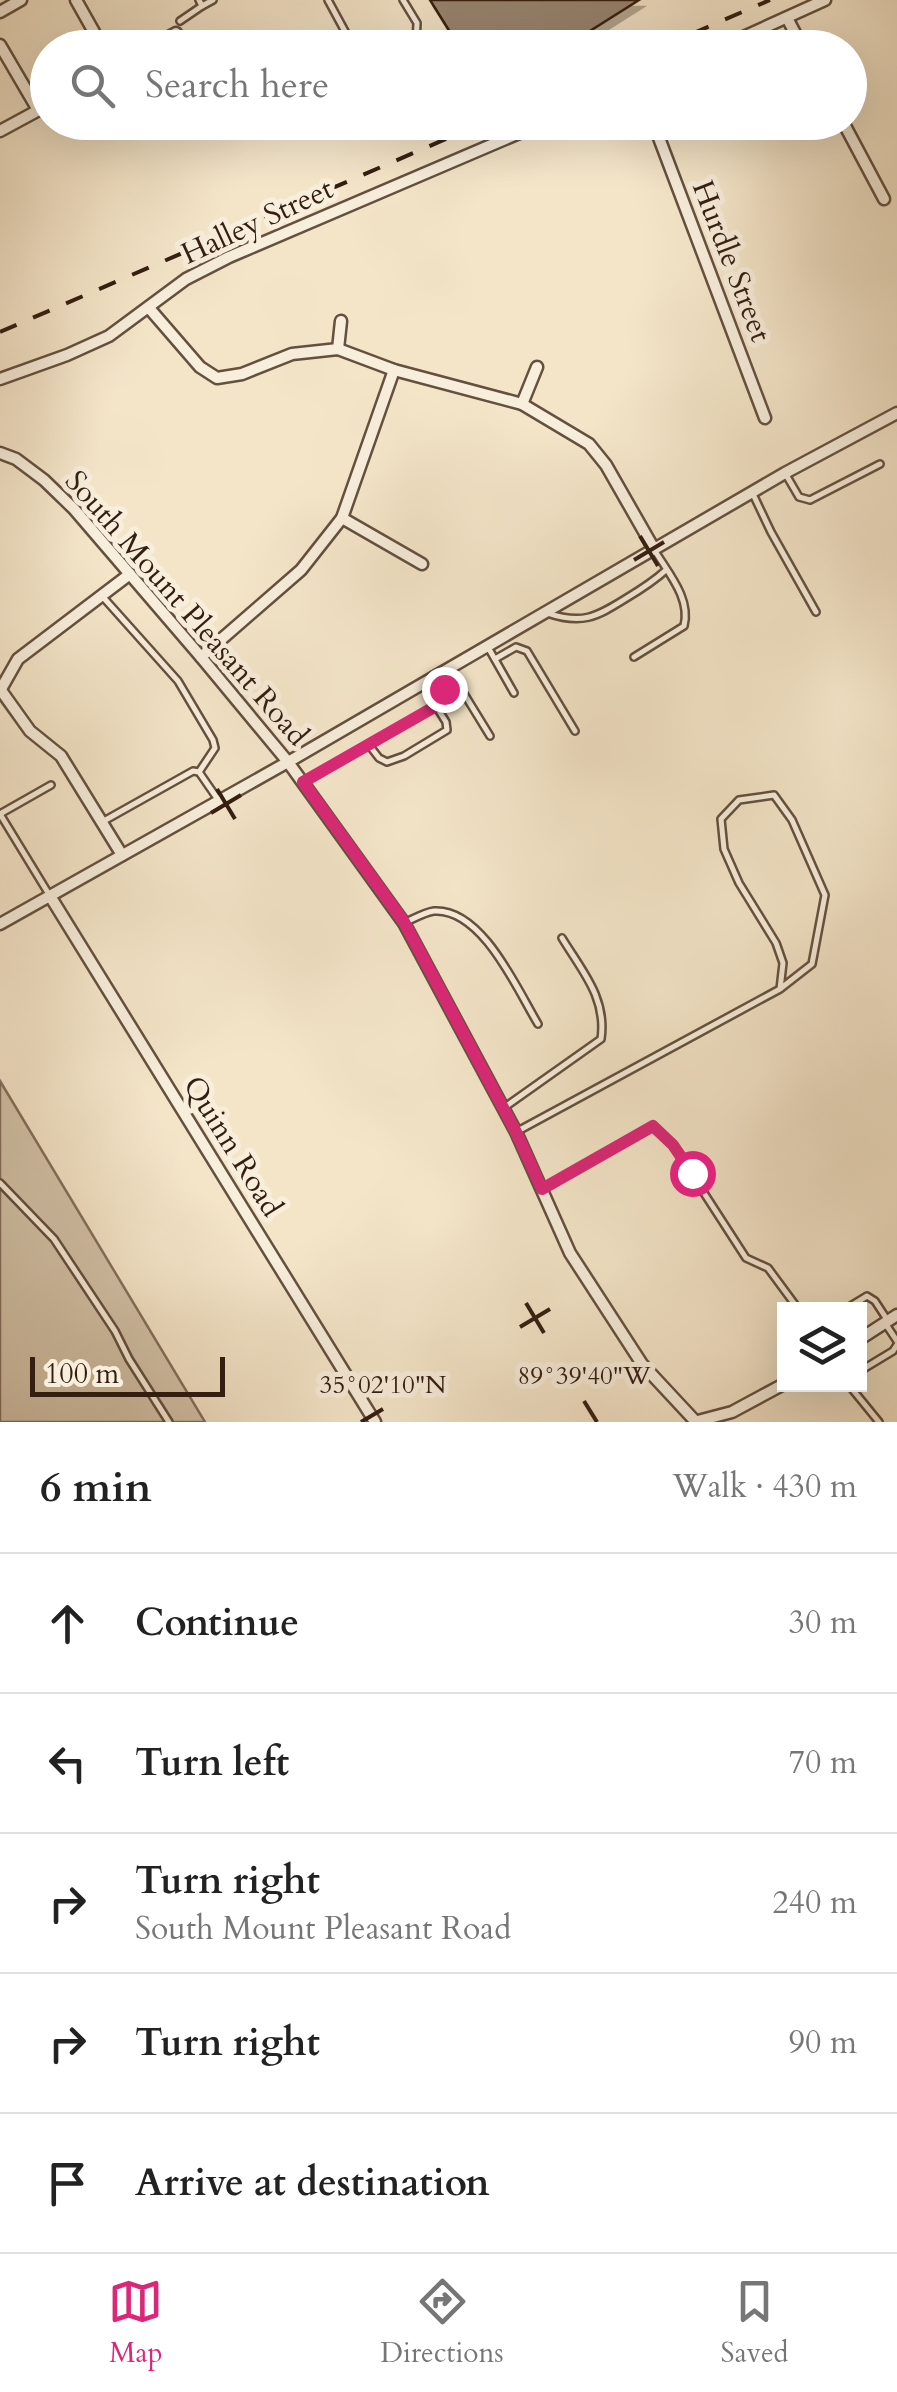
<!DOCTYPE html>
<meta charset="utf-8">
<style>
:root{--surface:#fff;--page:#f6f6f6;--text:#222;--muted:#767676;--line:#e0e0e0;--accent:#db2777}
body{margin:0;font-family:Cardo,serif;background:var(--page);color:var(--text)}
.controls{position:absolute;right:30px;bottom:30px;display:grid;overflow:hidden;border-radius:0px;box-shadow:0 10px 40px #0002}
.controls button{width:90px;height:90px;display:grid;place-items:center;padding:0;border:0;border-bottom:2px solid var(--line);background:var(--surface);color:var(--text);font:50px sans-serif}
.scale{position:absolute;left:30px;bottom:25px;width:195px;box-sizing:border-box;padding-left:10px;border:5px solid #341e11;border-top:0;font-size:28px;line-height:35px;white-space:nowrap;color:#341e11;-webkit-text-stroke:8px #f8eedc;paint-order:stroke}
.stop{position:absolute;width:30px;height:30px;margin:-22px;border:8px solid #db2777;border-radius:50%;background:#fff}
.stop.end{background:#db2777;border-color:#fff;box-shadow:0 2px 10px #0008}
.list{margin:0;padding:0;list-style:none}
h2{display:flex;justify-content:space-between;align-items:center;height:130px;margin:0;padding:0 40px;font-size:42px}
h2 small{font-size:32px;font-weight:400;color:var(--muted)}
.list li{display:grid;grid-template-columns:65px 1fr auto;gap:30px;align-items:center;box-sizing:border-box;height:140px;padding:0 40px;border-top:2px solid var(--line)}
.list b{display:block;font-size:38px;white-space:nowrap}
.list p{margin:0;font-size:32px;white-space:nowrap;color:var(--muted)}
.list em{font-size:32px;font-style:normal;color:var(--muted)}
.icon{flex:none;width:55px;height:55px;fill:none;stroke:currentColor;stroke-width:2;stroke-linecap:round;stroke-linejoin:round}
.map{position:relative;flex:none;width:897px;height:1422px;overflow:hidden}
.search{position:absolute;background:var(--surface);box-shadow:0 10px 40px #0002;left:30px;right:30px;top:30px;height:110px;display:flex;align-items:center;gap:25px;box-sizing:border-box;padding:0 35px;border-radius:55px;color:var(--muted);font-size:38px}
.sheet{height:830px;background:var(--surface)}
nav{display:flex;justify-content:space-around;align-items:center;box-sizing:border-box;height:140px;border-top:2px solid var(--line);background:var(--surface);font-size:28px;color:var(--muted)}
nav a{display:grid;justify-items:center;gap:5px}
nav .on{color:var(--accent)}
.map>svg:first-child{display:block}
.green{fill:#d3c3aa;stroke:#84705e;stroke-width:2.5}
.building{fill:#988571;stroke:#341e11;stroke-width:2.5;filter:url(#shadow)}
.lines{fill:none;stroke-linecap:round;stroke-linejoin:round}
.service-casing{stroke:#64503f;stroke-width:10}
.minor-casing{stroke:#64503f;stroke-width:15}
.service{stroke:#f8eedc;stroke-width:5}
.minor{stroke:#f8eedc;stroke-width:10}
.rail{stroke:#341e11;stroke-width:4;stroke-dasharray:18 18;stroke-linecap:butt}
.route{stroke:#db2777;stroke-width:12}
.ticks{fill:none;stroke:#341e11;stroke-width:4}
.labels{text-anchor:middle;stroke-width:10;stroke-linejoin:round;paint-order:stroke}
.street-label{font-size:30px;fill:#341e11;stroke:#f8eedc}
.ticks-label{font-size:25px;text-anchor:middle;fill:#341e11;stroke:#f8eedc;stroke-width:10;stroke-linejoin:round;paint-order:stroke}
</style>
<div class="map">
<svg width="897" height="1422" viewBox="0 0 897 1422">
<defs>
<filter id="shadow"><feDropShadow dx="4" dy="7" stdDeviation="0" flood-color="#0004"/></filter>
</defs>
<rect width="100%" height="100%" fill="#f4e5c9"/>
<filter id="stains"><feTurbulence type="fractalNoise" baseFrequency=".002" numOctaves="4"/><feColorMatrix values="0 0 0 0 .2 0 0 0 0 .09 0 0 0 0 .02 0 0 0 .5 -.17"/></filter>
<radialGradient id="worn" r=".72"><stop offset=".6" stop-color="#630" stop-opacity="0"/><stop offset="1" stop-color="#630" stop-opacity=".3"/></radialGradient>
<polygon class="green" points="0,1081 205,1422 0,1422"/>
<polygon class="building" points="430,0 639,0 563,48 460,48"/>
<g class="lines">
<g class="service-casing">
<g id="service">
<polyline points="199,0 202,6 213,0"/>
<polyline points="328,0 354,48"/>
<polyline points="403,0 417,23 416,43 410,48"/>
<polyline points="180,21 202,6"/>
<polyline points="785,473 799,497 810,500 880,464"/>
<polyline points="752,492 771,532 816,612"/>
<polyline points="102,596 178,681 213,740 215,748 199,772"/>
<path d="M547 613C582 625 596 617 625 599 640 590 653 582 666 570"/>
<polyline points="489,649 514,693"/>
<path d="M634 657 684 626C691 599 669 574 655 551"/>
<polyline points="495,659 516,647 527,651 575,731"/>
<polyline points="436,699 444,689 456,685 463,692 490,736"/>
<polyline points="369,745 379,758 387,762 404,756 447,730 446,722 436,706"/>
<polyline points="305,781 436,706 436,699 427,681"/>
<polyline points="0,814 50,896"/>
<polyline points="0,814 51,785"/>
<polyline points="102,822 193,771 199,772 219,801"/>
<path d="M404 923C413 919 425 912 434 911 482 908 517 989 538 1024"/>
<path d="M505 1107 601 1039C607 998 582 971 562 938"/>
<polyline points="516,1132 780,989 812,964 825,895 792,820 774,795 739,800 721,819 724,849 739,883 776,943 783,963 780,989"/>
<polyline points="0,1183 54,1239 115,1331 129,1359 169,1422"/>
<polyline points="542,1189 653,1126 673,1145 746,1258 768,1268 799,1310"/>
<polyline points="844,1310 867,1296 875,1301 888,1321"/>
<polyline points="885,1323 897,1341"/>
<polyline points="860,1371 893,1351 897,1345"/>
<polyline points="848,1384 879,1422"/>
</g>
</g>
<g class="minor-casing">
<g id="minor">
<polyline points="76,0 103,48"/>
<polyline points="0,12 21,0"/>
<polyline points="787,18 803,48"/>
<polyline points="0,45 38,110"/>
<polyline points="149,48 176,33"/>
<polyline points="719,48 825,0"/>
<polyline points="653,122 765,418"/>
<polyline points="843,122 884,199"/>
<polyline points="0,131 48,105"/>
<polyline points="149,308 200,367 217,378 242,374 292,354 338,349 341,321"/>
<polyline points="338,349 394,370 522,404 537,367"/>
<polyline points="0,379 67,355 109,336 186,279 229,257 545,122"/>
<polyline points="522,404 589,444 606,465 654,549"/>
<polyline points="0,453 16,459 44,480 74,509 201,657 288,762 404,923 516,1132 570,1253 642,1364 696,1422"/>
<polyline points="342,518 422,564"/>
<polyline points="201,657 301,570 342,518 394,370"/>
<polyline points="0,689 30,731 61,756 122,855"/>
<polyline points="1,689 18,659 130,574"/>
<polyline points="50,896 375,1422"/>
<polyline points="0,924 288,762 785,473 897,413"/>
<polyline points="860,1339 897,1315"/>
<polyline points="694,1422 732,1412 784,1384"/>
</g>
</g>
<use href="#service" class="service"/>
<use href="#minor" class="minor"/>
<g class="rail">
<polyline points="659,48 770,0"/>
<polyline points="0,332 485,122"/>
</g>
</g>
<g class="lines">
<polyline class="route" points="444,689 436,698 436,706 303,782 404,922 516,1132 542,1189 653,1126 673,1145 692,1173"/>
</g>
<path class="ticks" d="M640 536 658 566M634 560 664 542M217 789 235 819M211 813 241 795M526 1303 544 1333M520 1327 550 1309M584 1401 597 1422M361 1422 383 1409"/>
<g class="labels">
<g class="street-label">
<text transform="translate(257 221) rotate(-25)" y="10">Halley Street</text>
<text transform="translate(732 261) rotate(69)" y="10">Hurdle Street</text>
<text transform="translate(187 608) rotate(49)" y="10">South Mount Pleasant Road</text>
<text transform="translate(233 1146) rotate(58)" y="10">Quinn Road</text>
</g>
</g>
<g class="ticks-label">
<text x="584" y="1384">89°39'40"W</text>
<text x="383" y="1393">35°02'10"N</text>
</g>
<rect width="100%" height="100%" filter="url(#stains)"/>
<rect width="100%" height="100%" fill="url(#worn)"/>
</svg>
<div class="controls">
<button><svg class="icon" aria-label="layers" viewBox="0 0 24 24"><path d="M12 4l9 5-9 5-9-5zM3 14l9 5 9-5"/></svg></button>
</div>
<div class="scale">100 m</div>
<div class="stop" style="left:692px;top:1173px"></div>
<div class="stop end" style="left:444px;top:689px"></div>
<div class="search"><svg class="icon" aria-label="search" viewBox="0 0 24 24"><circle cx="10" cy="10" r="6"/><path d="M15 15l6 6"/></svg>Search here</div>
</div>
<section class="sheet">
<h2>6 min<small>Walk · 430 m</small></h2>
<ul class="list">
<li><svg class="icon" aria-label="ahead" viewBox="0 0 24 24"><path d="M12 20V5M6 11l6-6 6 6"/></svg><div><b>Continue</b></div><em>30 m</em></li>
<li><svg class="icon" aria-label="left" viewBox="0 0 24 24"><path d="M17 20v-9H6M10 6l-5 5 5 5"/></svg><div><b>Turn left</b></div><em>70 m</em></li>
<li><svg class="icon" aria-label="right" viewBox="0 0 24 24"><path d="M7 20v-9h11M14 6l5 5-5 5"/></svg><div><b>Turn right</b><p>South Mount Pleasant Road</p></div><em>240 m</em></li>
<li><svg class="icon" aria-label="right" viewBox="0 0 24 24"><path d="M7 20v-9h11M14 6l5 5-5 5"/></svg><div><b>Turn right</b></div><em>90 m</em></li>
<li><svg class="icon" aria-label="arrive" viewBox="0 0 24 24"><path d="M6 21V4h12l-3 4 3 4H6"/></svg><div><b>Arrive at destination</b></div></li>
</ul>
</section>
<nav>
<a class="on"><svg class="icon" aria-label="map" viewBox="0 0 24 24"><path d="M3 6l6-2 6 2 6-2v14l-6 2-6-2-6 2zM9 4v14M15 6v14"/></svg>Map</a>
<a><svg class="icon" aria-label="directions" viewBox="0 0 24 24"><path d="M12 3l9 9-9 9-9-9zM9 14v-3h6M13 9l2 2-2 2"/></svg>Directions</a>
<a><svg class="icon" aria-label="saved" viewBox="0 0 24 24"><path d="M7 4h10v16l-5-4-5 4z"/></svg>Saved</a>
</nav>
